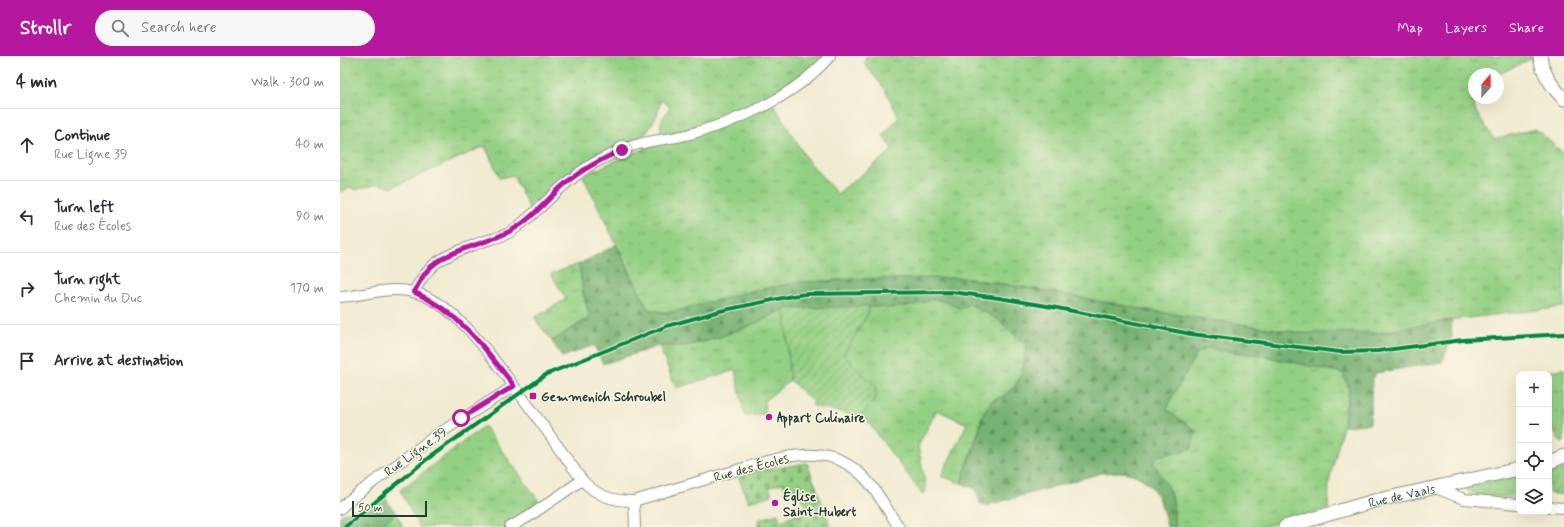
<!DOCTYPE html>
<meta charset="utf-8">
<style>
:root{--surface:#fff;--page:#f7f7f7;--text:#2b2b33;--muted:#7c7c81;--line:#e1e1e2;--accent:#b5179e}
body{margin:0;font-family:Mynerve,sans-serif;background:var(--page);color:var(--text)}
.controls{position:absolute;right:12px;bottom:12px;display:grid;overflow:hidden;border-radius:8px;box-shadow:0 4px 16px #0002}
.controls button{width:36px;height:36px;display:grid;place-items:center;padding:0;border:0;border-bottom:1px solid var(--line);background:var(--surface);color:var(--text);font:20px sans-serif}
.compass{position:absolute;left:1128px;top:12px;width:36px;height:36px;border-radius:50%;background:var(--surface);box-shadow:0 4px 16px #0002;rotate:21deg}
.scale{position:absolute;left:12px;bottom:10px;width:75px;box-sizing:border-box;padding-left:4px;border:2px solid #1f3d34;border-top:0;font-size:11px;line-height:14px;white-space:nowrap;color:#1f3d34;-webkit-text-stroke:3px #fcf5e5;paint-order:stroke}
.stop{position:absolute;width:12px;height:12px;margin:-9px;border:3px solid #b5179e;border-radius:50%;background:#fff}
.stop.end{background:#b5179e;border-color:#fff;box-shadow:0 1px 4px #0008}
.list{margin:0;padding:0;list-style:none}
h2{display:flex;justify-content:space-between;align-items:center;height:52px;margin:0;padding:0 16px;font-size:17px}
h2 small{font-size:13px;font-weight:400;color:var(--muted)}
.list li{display:grid;grid-template-columns:26px 1fr auto;gap:12px;align-items:center;box-sizing:border-box;height:72px;padding:0 16px;border-top:1px solid var(--line)}
.list b{display:block;font-size:15px;white-space:nowrap}
.list p{margin:0;font-size:13px;white-space:nowrap;color:var(--muted)}
.list em{font-size:13px;font-style:normal;color:var(--muted)}
.icon{flex:none;width:22px;height:22px;fill:none;stroke:currentColor;stroke-width:2;stroke-linecap:round;stroke-linejoin:round}
.map{position:relative;flex:none;width:1224px;height:471px;overflow:hidden}
header{display:flex;align-items:center;gap:24px;box-sizing:border-box;height:56px;padding:0 20px;background:var(--accent);color:#fff}
header strong{font-size:19px}
nav{display:flex;gap:22px;margin-inline-start:auto;font-size:14px}
.search{width:280px;height:36px;background:var(--page);display:flex;align-items:center;gap:10px;box-sizing:border-box;padding:0 14px;border-radius:22px;color:var(--muted);font-size:15px}
main{display:flex}
aside{flex:1;background:var(--surface)}
.map>svg:first-child{display:block}
.grass{fill:url(#grass-tufts);stroke:#5a865c}
.forest{fill:url(#forest-firs);stroke:#4b7853}
.cemetery{fill:url(#cemetery-stones);stroke:#5a865c}
.park{fill:#94d084;stroke:#5a865c}
.garden{fill:url(#garden-furrows);stroke:#5a865c}
.lines{fill:none;stroke-linecap:round;stroke-linejoin:round}
.minor-casing{stroke:#889482;stroke-width:12}
.major-casing{stroke:#889482;stroke-width:15}
.minor{stroke:#fff;stroke-width:10}
.major{stroke:#fff;stroke-width:13}
.cycleway-casing{stroke:#fcf5e5;stroke-width:6}
.cycleway{stroke:#00873e;stroke-width:4}
.route{stroke:#b5179e;stroke-width:5}
.poi-dot{fill:#b5179e;stroke:#fcf5e5;stroke-width:1.5}
.labels{text-anchor:middle;stroke-width:3;stroke-linejoin:round;paint-order:stroke}
.poi-label{font-size:13px;font-weight:bold;fill:#1f3d34;stroke:#fcf5e5;text-anchor:start}
.street-label{font-size:13px;fill:#1f3d34;stroke:#fcf5e5}
</style>
<header>
<strong>Strollr</strong>
<div class="search"><svg class="icon" aria-label="search" viewBox="0 0 24 24"><circle cx="10" cy="10" r="6"/><path d="M15 15l6 6"/></svg>Search here</div>
<nav><a>Map</a><a>Layers</a><a>Share</a></nav>
</header>
<main>
<aside>
<h2>4 min<small>Walk · 300 m</small></h2>
<ul class="list">
<li><svg class="icon" aria-label="ahead" viewBox="0 0 24 24"><path d="M12 20V5M6 11l6-6 6 6"/></svg><div><b>Continue</b><p>Rue Ligne 39</p></div><em>40 m</em></li>
<li><svg class="icon" aria-label="left" viewBox="0 0 24 24"><path d="M17 20v-9H6M10 6l-5 5 5 5"/></svg><div><b>Turn left</b><p>Rue des Écoles</p></div><em>90 m</em></li>
<li><svg class="icon" aria-label="right" viewBox="0 0 24 24"><path d="M7 20v-9h11M14 6l5 5-5 5"/></svg><div><b>Turn right</b><p>Chemin du Duc</p></div><em>170 m</em></li>
<li><svg class="icon" aria-label="arrive" viewBox="0 0 24 24"><path d="M6 21V4h12l-3 4 3 4H6"/></svg><div><b>Arrive at destination</b></div></li>
</ul>
</aside>
<div class="map">
<svg width="1224" height="471" viewBox="0 0 1224 471">
<defs>
<pattern id="grass-tufts" width="24" height="20" patternUnits="userSpaceOnUse"><rect width="24" height="20" fill="#94d084"/><path d="M3 7l-1-3M5 7V3M7 7l1-3M15 17l-1-3M17 17v-4M19 17l1-3" fill="none" stroke="#78aa6d"/></pattern>
<pattern id="forest-firs" width="22" height="20" patternUnits="userSpaceOnUse"><rect width="22" height="20" fill="#77b272"/><path d="M5 1l3.5 6h-7zM16 11l3.5 6h-7z" fill="#61925e"/></pattern>
<pattern id="cemetery-stones" width="16" height="16" patternUnits="userSpaceOnUse"><rect width="16" height="16" fill="#94d084"/><path d="M2 7V4a2 2 0 0 1 4 0v3zM10 15v-3a2 2 0 0 1 4 0v3z" fill="#78aa6d"/></pattern>
<pattern id="garden-furrows" width="10" height="10" patternUnits="userSpaceOnUse"><rect width="10" height="10" fill="#94d084"/><path d="M-1 1l2-2M0 10L10 0M9 11l2-2" fill="none" stroke="#78aa6d"/></pattern>
</defs>
<rect width="100%" height="100%" fill="#fcf5e5"/>
<filter id="ink" filterUnits="userSpaceOnUse"><feTurbulence type="fractalNoise" baseFrequency=".025" numOctaves="2"/><feDisplacementMap in="SourceGraphic" scale="8" xChannelSelector="R" yChannelSelector="G"/><feConvolveMatrix kernelMatrix="1 2 1 2 8 2 1 2 1" color-interpolation-filters="sRGB"/></filter>
<filter id="wash" filterUnits="userSpaceOnUse"><feTurbulence type="fractalNoise" baseFrequency=".012" numOctaves="4" result="noise"/><feDisplacementMap in="SourceGraphic" scale="16" xChannelSelector="R" yChannelSelector="G"/><feGaussianBlur stdDeviation="0.9" result="paint"/><feColorMatrix in="noise" values="0 0 0 0 0 0 0 0 0 0 0 0 0 0 0 0 0 1.4 0 .05"/><feComposite in="paint" operator="in"/></filter>
<g filter="url(#wash)">
<rect width="100%" height="100%" fill="#f1ebd1"/>
<g class="grass">
<path d="M0 0H485L474 11 448 30 426 45 416 50 358 71 328 78 322 77C317 68 325 59 330 51L321 44 317 59 307 76 300 84 266 96 238 112 211 133 190 154 173 119 160 122 145 90 51 132 39 128 34 129 14 134 11 131 0 136Z"/>
<path d="M526 0H1193V2L1158 18H1134V29L1129 32 1136 56 1154 83 1196 73 1224 98V251L1111 264 1037 277H960L812 255 689 232 623 222 515 223 455 227 412 235 328 257 308 253 243 120C304 89 370 70 434 49L466 102 497 138 553 94 543 80 559 61 544 32 524 7Z"/>
<polygon points="239,208 243,237 250,261 212,285 194,262 226,243 211,218"/>
<path d="M592 243 599 244 620 252 630 248 657 263 686 289C685 313 680 336 654 343L641 362 639 374 621 427 601 420 627 368 597 354 578 390 586 431 585 435 582 438 522 358 531 349 503 299 527 259 530 250C552 252 571 251 592 243Z"/>
<polygon points="445,253 450,324 424,345 425,358 405,360 395,314 336,332 319,290 344,290 374,283 409,270"/>
<polygon points="867,292 924,300 1003,317 1009,333 1003,370 989,426 988,453 923,471 835,471 833,445 827,430 813,406 817,400 856,375 827,354 831,343 857,297"/>
<polygon points="1224,313 1224,386 1223,387 1218,383 1209,366 1211,362 1209,361 1209,318 1196,318 1196,315"/>
<polygon points="144,370 199,445 161,471 79,471 60,434"/>
<path d="M1179 420V441C1167 440 1134 442 1126 433L1128 430Z"/>
</g>
<g class="forest">
<path d="M276 189 308 253 328 257 412 235 455 227 515 223 623 222 689 232 812 255 960 277H1037L1111 264 1112 281 1102 306 1036 317 1032 324 1030 368 1003 370 1009 333 1003 317 924 300 867 292 857 297 831 343 827 354 856 375 851 393 817 400 813 406 827 430 833 445 835 471H827C822 444 812 419 781 416 774 416 768 417 762 417L645 450 640 447 636 433 621 427C627 409 634 392 639 374 641 366 642 359 647 351 654 341 655 345 664 340 682 331 685 307 686 289L657 263 630 248 620 252 599 244 592 243 577 249 549 252 530 250 445 253 409 270 374 283 344 290H319L263 308 254 289 222 301 212 285 250 261 243 237 239 208Z"/>
<polygon points="45,442 56,457 39,471 0,471 0,460 4,457 37,450"/>
</g>
<polygon class="cemetery" points="467,407 491,471 420,471 418,464 438,458 440,465 455,460 453,456 456,455 458,459 467,456 459,433 446,436 443,427 429,431 432,439 408,446 398,419"/>
<polygon class="park" points="56,457 63,471 39,471"/>
<g class="garden">
<polygon points="530,250 527,259 503,299 535,330 536,335 536,341 531,349 522,358 518,360 473,350 473,346 450,324 445,253"/>
<polygon points="1224,412 1224,439 1209,437 1209,418"/>
</g>
</g>
<g filter="url(#ink)">
<g class="lines">
<g class="minor-casing">
<g id="minor">
<path d="M74 236C78 229 81 222 87 216 99 200 124 193 142 186 151 183 162 181 170 176 184 167 195 156 207 145 224 128 241 113 262 103 274 97 286 91 299 88 314 84 330 83 346 79 398 66 454 41 490 0"/>
<path d="M0 241C24 240 48 230 73 236 115 246 154 304 179 337 201 366 221 395 242 424 257 440 272 445 294 445L427 405C466 395 502 393 530 428 541 441 549 457 559 471"/>
<polyline points="1093,431 1124,443 1179,448"/>
<polyline points="294,445 295,471"/>
<polyline points="1209,451 1224,452"/>
<polyline points="0,453 8,445 95,380 174,330"/>
<polyline points="170,471 188,461 242,424"/>
</g>
</g>
<g class="major-casing">
<g id="major">
<path d="M1200 0C1202 16 1212 31 1224 43"/>
<polyline points="1209,406 1224,400"/>
<path id="s1" d="M945 471 1034 445 1179 413"/>
</g>
</g>
<use href="#minor" class="minor"/>
<use href="#major" class="major"/>
<g class="cycleway-casing">
<polyline id="cycleway" points="5,471 87,403 207,318 327,270 380,255 452,240 466,238 611,236 659,242 712,251 851,278 1000,296 1038,295 1123,284 1224,278"/>
</g>
<use href="#cycleway" class="cycleway"/>
</g>
</g>
<g class="lines" filter="url(#ink)">
<path class="route" d="M121 362 174 330C145 292 119 256 74 236 78 229 81 222 87 215 108 191 151 189 177 171 196 159 210 140 227 126 244 112 262 103 282 94"/>
</g>
<g class="poi-dot">
<rect x="189" y="336" width="8" height="8" rx="2"/>
<circle cx="429" cy="361" r="4"/>
<circle cx="435" cy="447" r="4"/>
</g>
<g class="labels">
<g class="poi-label">
<text x="201" y="345">Gemmenich Schroubel</text>
<text x="437" y="366">Appart Culinaire</text>
<text x="443" y="445">Église<tspan x="443" dy="15">Saint-Hubert</tspan></text>
</g>
<g class="street-label">
<text transform="translate(75 395) rotate(-36)" y="5">Rue Ligne 39</text>
<text transform="translate(411 411) rotate(-15)" y="5">Rue des Écoles</text>
<text dy="5" stroke="none"><textPath href="#s1" startOffset="121">Rue de Vaals</textPath></text>
</g>
</g>
</svg>
<div class="controls">
<button>+</button>
<button>−</button>
<button><svg class="icon" aria-label="locate" viewBox="0 0 24 24"><circle cx="12" cy="12" r="6"/><path d="M12 2v4M12 18v4M2 12h4M18 12h4"/></svg></button>
<button><svg class="icon" aria-label="layers" viewBox="0 0 24 24"><path d="M12 4l9 5-9 5-9-5zM3 14l9 5 9-5"/></svg></button>
</div>
<svg class="compass" viewBox="-18 -18 36 36"><path d="M0-13l5 13h-10z" fill="#e53935"/><path d="M0 13l5-13h-10z" fill="#7c7c81"/></svg>
<div class="scale">50 m</div>
<div class="stop" style="left:121px;top:362px"></div>
<div class="stop end" style="left:282px;top:94px"></div>
</div>
</main>
